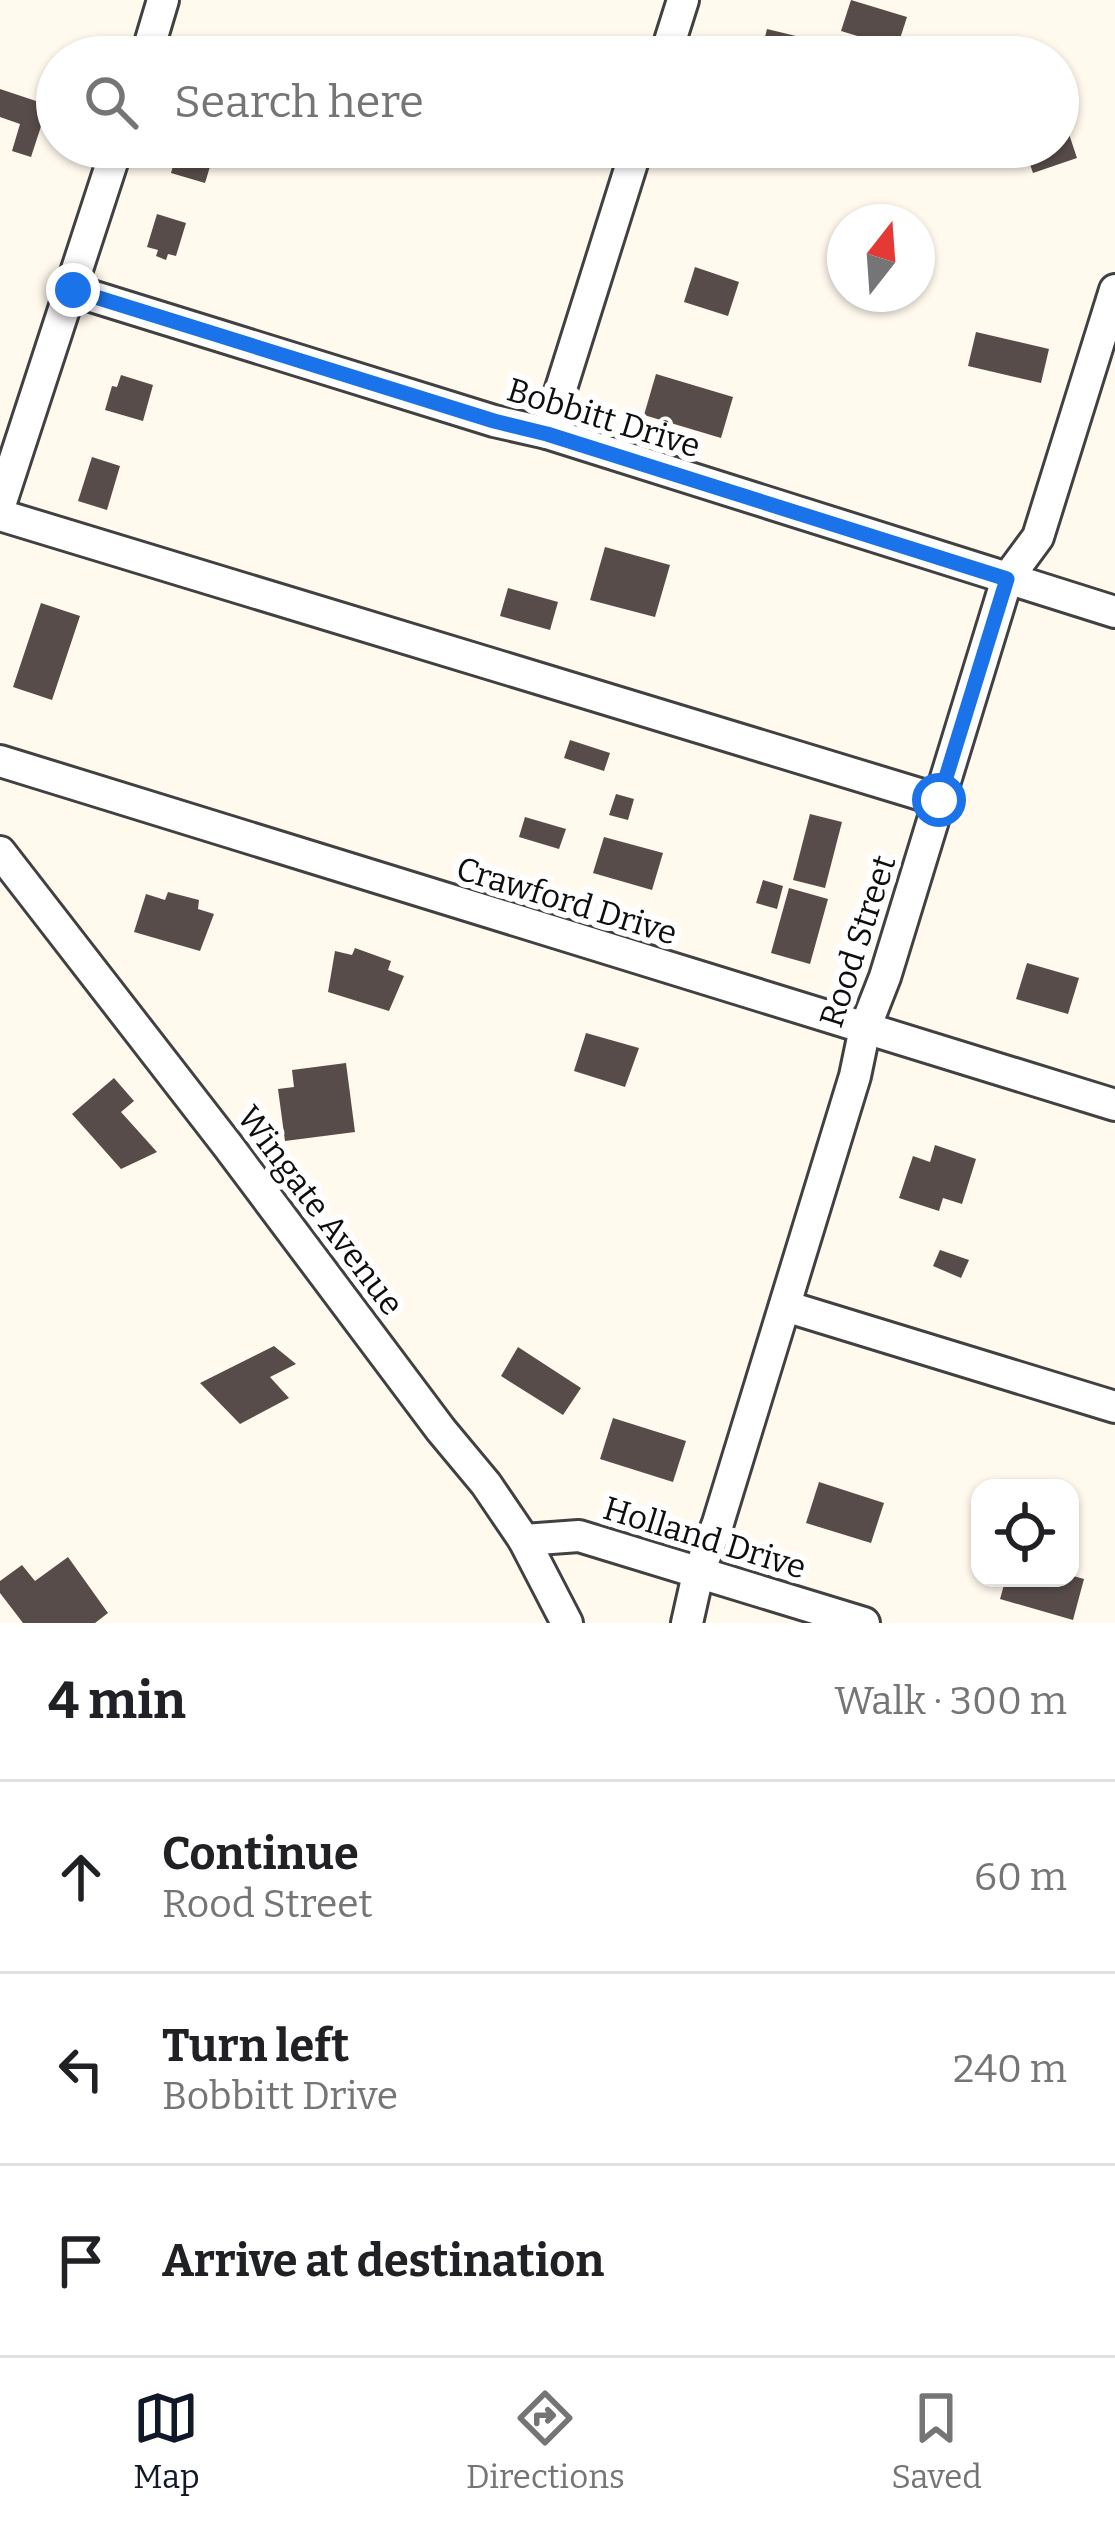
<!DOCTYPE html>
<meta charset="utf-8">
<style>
:root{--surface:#fff;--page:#f6f6f6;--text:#202124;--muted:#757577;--line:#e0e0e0;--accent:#111827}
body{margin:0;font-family:Bitter,serif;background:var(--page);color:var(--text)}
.controls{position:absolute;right:36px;bottom:36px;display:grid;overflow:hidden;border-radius:24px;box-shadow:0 3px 9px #0004}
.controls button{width:108px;height:108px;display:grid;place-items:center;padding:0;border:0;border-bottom:3px solid var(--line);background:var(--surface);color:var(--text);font:60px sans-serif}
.compass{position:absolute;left:827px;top:204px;width:108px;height:108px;border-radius:50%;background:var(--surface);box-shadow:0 3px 9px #0004;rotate:17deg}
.stop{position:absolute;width:36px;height:36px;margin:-27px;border:9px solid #1a73e8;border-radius:50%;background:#fff}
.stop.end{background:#1a73e8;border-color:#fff;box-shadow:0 3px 12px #0008}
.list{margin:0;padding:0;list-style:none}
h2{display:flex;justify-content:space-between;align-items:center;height:156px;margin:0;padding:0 48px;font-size:51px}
h2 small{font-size:39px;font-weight:400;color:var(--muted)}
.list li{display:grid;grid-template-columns:78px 1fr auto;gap:36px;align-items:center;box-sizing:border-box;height:192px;padding:0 48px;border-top:3px solid var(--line)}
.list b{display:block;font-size:45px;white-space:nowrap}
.list p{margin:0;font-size:39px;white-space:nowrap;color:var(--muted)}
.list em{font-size:39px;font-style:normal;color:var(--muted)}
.icon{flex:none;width:66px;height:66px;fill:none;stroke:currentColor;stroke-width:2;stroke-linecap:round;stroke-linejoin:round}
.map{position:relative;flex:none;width:1115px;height:1623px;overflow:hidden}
.search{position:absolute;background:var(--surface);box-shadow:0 3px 9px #0004;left:36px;right:36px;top:36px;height:132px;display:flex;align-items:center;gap:30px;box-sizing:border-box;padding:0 42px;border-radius:66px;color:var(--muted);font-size:45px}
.sheet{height:732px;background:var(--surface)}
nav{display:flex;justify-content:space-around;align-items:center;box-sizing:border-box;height:168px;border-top:3px solid var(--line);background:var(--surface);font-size:33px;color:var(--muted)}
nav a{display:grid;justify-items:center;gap:6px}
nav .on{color:var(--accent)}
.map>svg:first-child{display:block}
.building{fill:#574c49}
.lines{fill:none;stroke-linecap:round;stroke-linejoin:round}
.minor-casing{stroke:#414141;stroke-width:36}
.minor{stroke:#fff;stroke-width:30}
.route{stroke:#1a73e8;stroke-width:15}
.labels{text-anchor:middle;stroke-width:12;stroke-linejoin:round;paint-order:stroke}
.street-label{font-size:33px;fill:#0e0e0e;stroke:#fff}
</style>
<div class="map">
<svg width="1115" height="1623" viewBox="0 0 1115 1623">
<rect width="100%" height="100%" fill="#fff9ee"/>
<g class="building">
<polygon points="851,0 907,17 897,48 841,31"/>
<polygon points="767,29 796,36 790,57 760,57"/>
<polygon points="0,89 48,105 31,157 12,151 20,124 0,117"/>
<polygon points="1059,104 1077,158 1033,173 1024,147 1058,147"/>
<polygon points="179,147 216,147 205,183 171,173 173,166 167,164 170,155 176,157"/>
<polygon points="157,214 186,223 176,256 168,254 166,260 156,256 158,250 147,247"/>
<polygon points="695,267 739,282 728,316 684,302"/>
<polygon points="976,332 1049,349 1041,383 968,366"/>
<polygon points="656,374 733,397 721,438 644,415"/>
<polygon points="121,375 153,385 143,421 105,410 112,386 117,387"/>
<polygon points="92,457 120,466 107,510 78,501"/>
<polygon points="605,547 670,565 655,617 590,600"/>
<polygon points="508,588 558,602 550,630 500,616"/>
<polygon points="41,603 80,616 52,700 13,687"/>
<polygon points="570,740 610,753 604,771 564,758"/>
<polygon points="616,794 634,799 628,820 609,815"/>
<polygon points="810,814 842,822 825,888 793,880"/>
<polygon points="525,817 566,829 559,849 519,837"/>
<polygon points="604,837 663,853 652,890 593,873"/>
<polygon points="763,880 783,886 777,909 756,903"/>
<polygon points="789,888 828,899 810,964 771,953"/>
<polygon points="168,892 199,900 198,909 214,914 200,951 134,932 146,894 165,900"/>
<polygon points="355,948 391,961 388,970 404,976 389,1011 328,992 335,951 352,955"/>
<polygon points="1027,963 1079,978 1068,1014 1016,999"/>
<polygon points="586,1033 639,1048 625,1087 574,1071"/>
<polygon points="346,1063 355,1132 285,1141 278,1089 294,1087 292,1070"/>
<polygon points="114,1078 134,1101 121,1112 157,1152 121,1169 72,1114"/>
<polygon points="935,1145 976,1159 962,1204 943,1198 939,1211 899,1198 913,1156 930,1162"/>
<polygon points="940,1250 969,1260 961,1278 933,1266"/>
<polygon points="274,1346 296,1364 270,1377 289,1398 240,1424 200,1383"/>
<polygon points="518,1347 581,1388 563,1415 501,1376"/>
<polygon points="613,1418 686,1441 673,1482 600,1459"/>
<polygon points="819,1482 884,1503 871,1543 806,1523"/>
<polygon points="68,1557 108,1613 95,1623 23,1623 0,1593 0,1581 22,1565 35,1581"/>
<polygon points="1070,1575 1084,1579 1073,1620 1000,1599 1006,1578"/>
</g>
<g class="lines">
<g class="minor-casing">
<g id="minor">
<polyline points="146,57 163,0"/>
<polyline points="665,57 683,0"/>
<polyline points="72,290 494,421 547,433 1115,612"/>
<polyline points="547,433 637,147"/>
<polyline points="0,505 117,147"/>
<polyline points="0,515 939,800"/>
<polyline points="0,761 1115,1105"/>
<polyline points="0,852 228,1146 441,1430 486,1484 524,1540 567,1623"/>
<polyline points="785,1306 1115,1407"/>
<polyline points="524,1540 579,1536 864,1623"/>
<polyline points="687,1623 698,1574 718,1523 855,1076 865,1028 885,977 1007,579 1038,537 1115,290"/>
</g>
</g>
<use href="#minor" class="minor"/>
</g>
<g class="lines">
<polyline class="route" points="73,290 494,421 547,434 1007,579 939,800"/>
</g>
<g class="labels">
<g class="street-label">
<text transform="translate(604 417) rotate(17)" y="12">Bobbitt Drive</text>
<text transform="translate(567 900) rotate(17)" y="12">Crawford Drive</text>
<text transform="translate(857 941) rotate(-72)" y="12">Rood Street</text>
<text transform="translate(321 1210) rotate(53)" y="12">Wingate Avenue</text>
<text transform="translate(705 1537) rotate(17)" y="12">Holland Drive</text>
</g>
</g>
</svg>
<div class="controls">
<button><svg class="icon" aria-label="locate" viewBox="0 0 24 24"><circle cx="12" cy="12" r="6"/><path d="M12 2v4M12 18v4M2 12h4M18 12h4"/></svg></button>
</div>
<svg class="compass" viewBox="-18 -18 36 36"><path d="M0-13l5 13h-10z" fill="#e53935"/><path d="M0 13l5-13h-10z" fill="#757577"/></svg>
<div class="stop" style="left:939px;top:800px"></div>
<div class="stop end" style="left:73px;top:290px"></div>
<div class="search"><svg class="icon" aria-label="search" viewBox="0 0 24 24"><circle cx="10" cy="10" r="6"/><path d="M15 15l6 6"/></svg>Search here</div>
</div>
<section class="sheet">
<h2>4 min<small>Walk · 300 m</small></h2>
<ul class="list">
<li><svg class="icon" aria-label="ahead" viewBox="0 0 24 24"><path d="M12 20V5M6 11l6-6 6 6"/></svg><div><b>Continue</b><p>Rood Street</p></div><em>60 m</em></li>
<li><svg class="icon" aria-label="left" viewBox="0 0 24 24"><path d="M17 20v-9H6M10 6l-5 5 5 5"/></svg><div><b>Turn left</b><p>Bobbitt Drive</p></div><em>240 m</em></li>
<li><svg class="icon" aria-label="arrive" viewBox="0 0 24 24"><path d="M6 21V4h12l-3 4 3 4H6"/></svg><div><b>Arrive at destination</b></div></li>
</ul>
</section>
<nav>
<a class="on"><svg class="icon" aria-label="map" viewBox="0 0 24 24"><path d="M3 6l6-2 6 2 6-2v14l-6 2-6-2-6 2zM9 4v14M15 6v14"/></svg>Map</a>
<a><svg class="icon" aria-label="directions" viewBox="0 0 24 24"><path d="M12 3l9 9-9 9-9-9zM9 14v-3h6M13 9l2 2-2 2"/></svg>Directions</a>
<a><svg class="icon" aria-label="saved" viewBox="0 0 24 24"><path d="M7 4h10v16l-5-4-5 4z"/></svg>Saved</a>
</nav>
